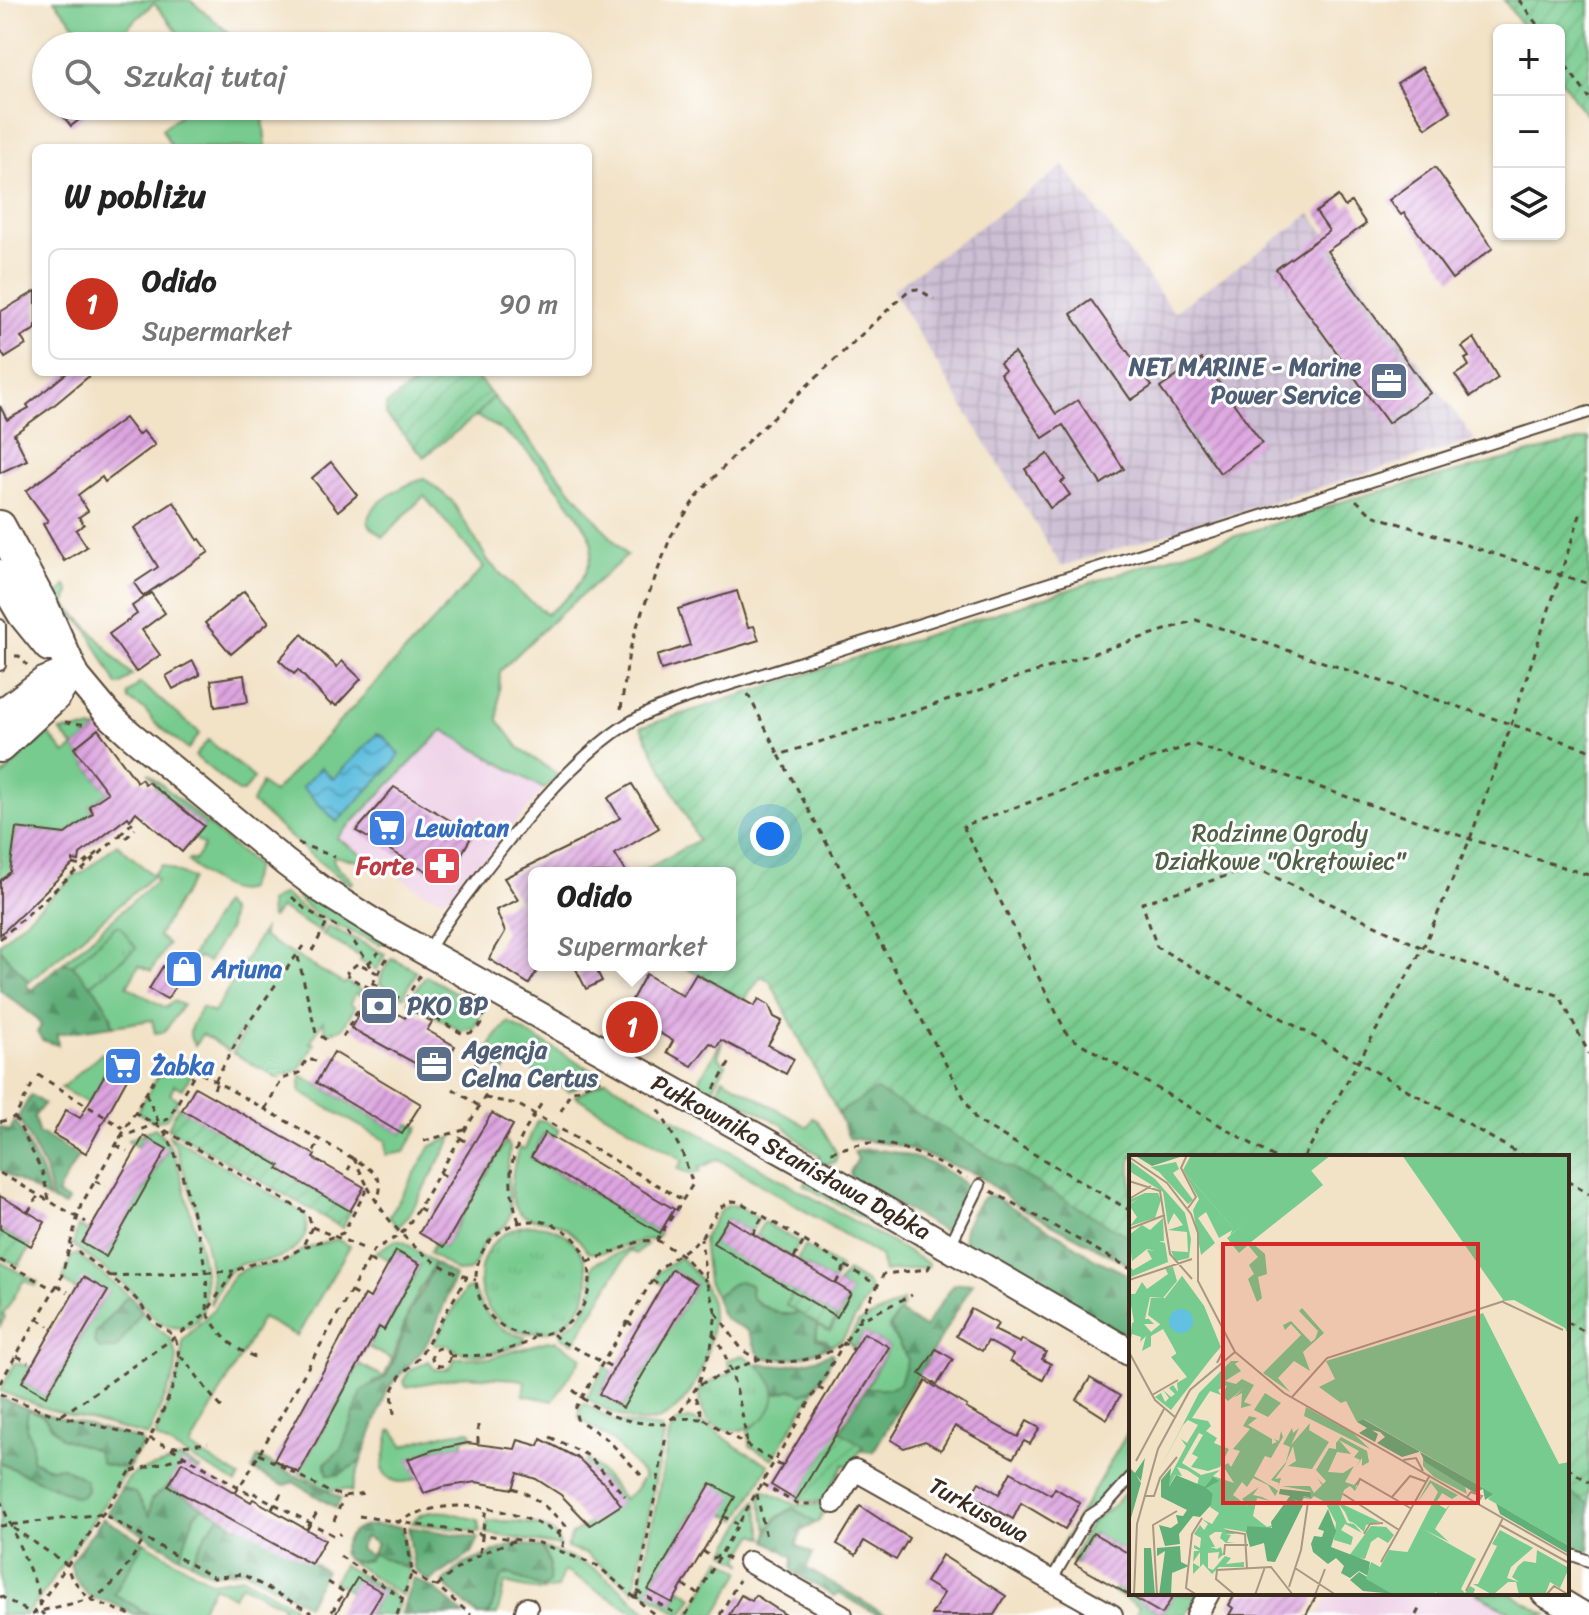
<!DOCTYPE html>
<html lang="pl">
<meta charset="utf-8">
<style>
:root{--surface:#fff;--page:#f6f6f6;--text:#222;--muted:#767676;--line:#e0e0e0;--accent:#c8321e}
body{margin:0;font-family:Sriracha,sans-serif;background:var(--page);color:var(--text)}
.controls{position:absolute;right:24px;top:24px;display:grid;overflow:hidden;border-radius:12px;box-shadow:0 2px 6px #0004}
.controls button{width:72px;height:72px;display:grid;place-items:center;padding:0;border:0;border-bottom:2px solid var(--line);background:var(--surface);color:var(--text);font:40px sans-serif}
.you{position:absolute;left:770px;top:836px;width:28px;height:28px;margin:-20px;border:6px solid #fff;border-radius:50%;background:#1a73e8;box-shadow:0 0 0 12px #1a73e833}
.badge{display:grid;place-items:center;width:52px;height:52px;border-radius:50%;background:var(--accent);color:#fff;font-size:26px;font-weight:700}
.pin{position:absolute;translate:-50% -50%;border:4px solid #fff;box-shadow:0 2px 8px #0006}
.popup{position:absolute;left:528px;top:867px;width:208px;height:104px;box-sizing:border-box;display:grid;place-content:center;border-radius:12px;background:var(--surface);filter:drop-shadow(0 2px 6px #0005);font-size:26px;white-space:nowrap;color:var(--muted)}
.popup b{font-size:30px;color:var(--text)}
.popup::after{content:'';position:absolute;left:50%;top:100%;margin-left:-16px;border:16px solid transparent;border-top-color:var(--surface)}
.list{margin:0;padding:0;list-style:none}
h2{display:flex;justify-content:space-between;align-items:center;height:104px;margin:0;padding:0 32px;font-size:34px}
h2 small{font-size:26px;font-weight:400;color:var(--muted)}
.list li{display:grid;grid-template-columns:52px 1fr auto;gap:24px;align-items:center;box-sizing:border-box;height:112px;margin:0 16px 16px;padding:0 16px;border:2px solid var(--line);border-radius:12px}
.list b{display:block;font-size:30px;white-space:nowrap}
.list p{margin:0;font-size:26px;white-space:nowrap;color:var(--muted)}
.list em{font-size:26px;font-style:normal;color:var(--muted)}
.icon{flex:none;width:44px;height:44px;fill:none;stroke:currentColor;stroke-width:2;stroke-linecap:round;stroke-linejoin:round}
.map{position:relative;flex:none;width:1589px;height:1615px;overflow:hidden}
.search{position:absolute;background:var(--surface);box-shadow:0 2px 6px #0004;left:32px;top:32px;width:560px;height:88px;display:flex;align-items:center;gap:20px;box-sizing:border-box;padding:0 28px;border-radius:44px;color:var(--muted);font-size:30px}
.panel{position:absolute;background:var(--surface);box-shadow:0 2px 6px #0004;left:32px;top:144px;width:560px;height:232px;border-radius:12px}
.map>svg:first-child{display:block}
.built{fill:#eed0e7}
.industrial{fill:url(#industrial-grid)}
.grass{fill:#77cb8e;stroke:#597a56;stroke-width:2}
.forest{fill:url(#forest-firs);stroke:#4e6c4c;stroke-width:2}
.park{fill:url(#park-tufts);stroke:#597a56;stroke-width:2}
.garden{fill:url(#garden-furrows);stroke:#597a56;stroke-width:2}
.water{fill:url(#water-waves);stroke:#4e757f;stroke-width:2}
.building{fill:url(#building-hatch)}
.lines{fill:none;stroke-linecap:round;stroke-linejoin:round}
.service-casing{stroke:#564637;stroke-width:14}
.minor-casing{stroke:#564637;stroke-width:24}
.tertiary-casing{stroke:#564637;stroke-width:30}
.secondary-casing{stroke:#564637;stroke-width:34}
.path{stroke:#564637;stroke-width:3;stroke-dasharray:6 6;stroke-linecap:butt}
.service{stroke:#fff;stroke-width:10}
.minor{stroke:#fff;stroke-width:20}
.tertiary{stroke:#fff;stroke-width:26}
.secondary{stroke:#fff;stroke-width:30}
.labels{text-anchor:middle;stroke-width:6;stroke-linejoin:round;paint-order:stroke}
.service-label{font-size:24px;font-weight:bold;fill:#4e5e75;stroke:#fff;text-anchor:start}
.shop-label{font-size:24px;font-weight:bold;fill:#366cbe;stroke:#fff;text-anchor:start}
.park-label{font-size:24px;fill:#506245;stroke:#fff}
.health-label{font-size:24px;font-weight:bold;fill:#be3a42;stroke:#fff;text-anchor:end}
.street-label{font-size:24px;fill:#3b2a1e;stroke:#fff}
.inset-road{fill:none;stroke:#a99883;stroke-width:2}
.view{fill:#d62828;fill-opacity:0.15;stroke:#d62828;stroke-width:4}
.inset-edge{fill:none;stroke:#3b2a1e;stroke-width:4}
</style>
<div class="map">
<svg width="1589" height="1615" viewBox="0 0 1589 1615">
<defs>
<pattern id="industrial-grid" width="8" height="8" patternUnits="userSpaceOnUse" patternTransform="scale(2)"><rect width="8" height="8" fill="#ccbed3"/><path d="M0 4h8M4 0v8" fill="none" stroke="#b0a3b5"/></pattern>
<pattern id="forest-firs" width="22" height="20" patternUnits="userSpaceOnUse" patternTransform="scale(2)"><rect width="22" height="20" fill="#61af79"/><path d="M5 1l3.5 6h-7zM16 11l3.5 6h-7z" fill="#518f63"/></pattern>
<pattern id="park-tufts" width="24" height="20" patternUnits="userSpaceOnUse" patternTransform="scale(2)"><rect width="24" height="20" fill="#77cb8e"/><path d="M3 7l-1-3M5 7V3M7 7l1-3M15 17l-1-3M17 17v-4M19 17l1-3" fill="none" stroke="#68ae7a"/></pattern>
<pattern id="garden-furrows" width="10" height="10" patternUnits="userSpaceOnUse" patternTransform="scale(2)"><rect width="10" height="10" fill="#77cb8e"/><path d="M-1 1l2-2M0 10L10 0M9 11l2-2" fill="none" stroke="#68ae7a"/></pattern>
<pattern id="water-waves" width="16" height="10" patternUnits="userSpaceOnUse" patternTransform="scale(2)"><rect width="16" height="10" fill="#62c0e0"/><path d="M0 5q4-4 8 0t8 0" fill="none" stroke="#529cb5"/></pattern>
<pattern id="building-hatch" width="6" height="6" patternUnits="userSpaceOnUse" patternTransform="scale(2)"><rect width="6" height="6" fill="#dda5e0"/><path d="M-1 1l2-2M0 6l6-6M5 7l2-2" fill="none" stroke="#b487b5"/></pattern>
</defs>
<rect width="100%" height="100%" fill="#fff"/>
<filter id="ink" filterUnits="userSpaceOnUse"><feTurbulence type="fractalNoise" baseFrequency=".0125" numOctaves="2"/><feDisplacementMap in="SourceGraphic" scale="16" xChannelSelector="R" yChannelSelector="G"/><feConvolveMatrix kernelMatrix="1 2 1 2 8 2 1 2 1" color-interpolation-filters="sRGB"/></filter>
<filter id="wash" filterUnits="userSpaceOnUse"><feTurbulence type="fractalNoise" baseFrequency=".006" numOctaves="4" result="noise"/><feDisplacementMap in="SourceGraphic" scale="32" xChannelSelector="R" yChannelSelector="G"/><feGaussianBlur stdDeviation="1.8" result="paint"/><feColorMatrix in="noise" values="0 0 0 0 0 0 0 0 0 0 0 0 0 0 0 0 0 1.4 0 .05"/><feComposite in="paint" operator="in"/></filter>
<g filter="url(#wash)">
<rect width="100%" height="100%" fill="#f2e2c6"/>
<g class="built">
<polygon points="443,730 544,789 456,893 450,897 441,898 426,893 336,839"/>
<polygon points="1331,1593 1496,1593 1534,1615 1318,1615"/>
</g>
<polygon class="industrial" points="1064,166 1174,312 1311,214 1475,440 1061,566 892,290"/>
<g class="grass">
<polygon points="54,0 190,0 244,46 189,46 154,3 107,46 92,46"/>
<polygon points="191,106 262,106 266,148 172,148 162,129"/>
<path d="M493 397 627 556 554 619 500 671 498 720 520 749 558 775 544 789 443 730 337 838 367 858 359 861 333 856C333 869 347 873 353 882L350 884C314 861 285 831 252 803 254 796 259 791 261 783L273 793 484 567 424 496 383 537C378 533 372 530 369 524 362 505 410 483 424 478L452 501 489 562 520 593 547 614C570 598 592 575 592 545 592 526 533 456 517 442 504 431 490 423 476 416Z"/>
<path d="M66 585 70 592 65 605C90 625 108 653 132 675L121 685H117L86 627 66 610 56 597Z"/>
<polygon points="140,683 200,733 188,749 155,723 145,710 129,700 128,694"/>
<polygon points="98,729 74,748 108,793 89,806 93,813 65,834 16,828 12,858 61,865 0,881 0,779 34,743 37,744 48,733 65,754 74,747 60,731"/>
<polygon points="208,740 254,778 244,792 238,792 195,756"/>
<path d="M148 773 256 866 247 889C229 897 201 875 188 861L190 859 194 861 204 846 194 838 204 826 154 787 156 784Z"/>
<polygon points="117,844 152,875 162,865 192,879 158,936 168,944 151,971 139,965 127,986 166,1008 173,1001 183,1005 164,1032 155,1033 152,1020 113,1026 111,1015 90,985 136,948 116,927 73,965 63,963 157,880 153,876 29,982 0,949 0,943 76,874 81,874"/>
<path d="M295 891 304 892 387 941 380 944C356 933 304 916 295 891Z"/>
<polygon points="283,894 324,924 320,932 280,908 272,918 270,916 269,902"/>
<polygon points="222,904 230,912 229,928 208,962 198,957 190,970 187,969 193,959 191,958"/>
<polygon points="328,926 385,954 377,970 359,961 361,957 323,935"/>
<path d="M263 930V937L344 984 346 982 364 992 362 996 356 993 350 1004 355 1007 342 1029 326 1033 323 1021 310 1043H315L299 1070 278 1078 233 1053 244 1033 241 1031 229 1051 202 1034 195 1045C183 1032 195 1020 202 1007L214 1013Z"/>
<polygon points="392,958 417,971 403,997 380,984 382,973"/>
<polygon points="426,976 482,1007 482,1013 474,1028 461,1031 408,1001"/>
<path d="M508 1022 601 1076 569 1091 513 1059 503 1073C477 1056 491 1042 508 1022Z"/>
<polygon points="722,1041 718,1058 726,1064 711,1092 738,1107 719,1103 694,1089"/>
<polygon points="113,1051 117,1053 89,1104 61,1088 101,1054"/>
<polygon points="181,1068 193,1071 183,1089 174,1085 170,1094 178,1099 167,1118 155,1122 137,1112 158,1076"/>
<polygon points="301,1075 402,1134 409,1124 419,1127 404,1152 386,1155 386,1141 300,1092"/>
<polygon points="723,1078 808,1127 813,1118 818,1121 837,1154 835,1162 829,1164 818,1161 820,1155 809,1149 784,1126 718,1089"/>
<polygon points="606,1080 929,1264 928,1267 884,1272 880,1256 718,1159 699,1168 700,1172 691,1174 678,1169 683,1160 575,1096"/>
<path d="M543 1120 559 1130 554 1138 544 1133 531 1158 660 1233 655 1239C631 1239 609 1257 588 1252 578 1237 567 1225 548 1221 542 1219 535 1220 529 1218 502 1209 513 1166 519 1148L525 1149 537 1121Z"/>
<path d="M155 1128C178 1147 182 1183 190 1211 198 1238 231 1346 165 1325 152 1320 148 1309 139 1299 121 1279 94 1263 73 1245L78 1226 89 1232 106 1256 167 1150 144 1136 137 1147 128 1140Z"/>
<path d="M168 1134 305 1214C313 1241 290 1257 266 1261 255 1263 244 1261 235 1267 223 1275 217 1292 210 1305 219 1266 188 1186 176 1147Z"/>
<polygon points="453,1137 408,1217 398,1227 389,1217 431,1146"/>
<polygon points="506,1141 510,1148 507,1173 511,1210 509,1218 506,1225 489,1237 482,1246 475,1265 469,1271 458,1272 429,1253 436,1242 444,1247"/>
<polygon points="808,1179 933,1250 936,1255 933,1259 804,1185"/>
<path d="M729 1205 738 1206 759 1219 751 1232 728 1219 714 1243 794 1291 786 1305 800 1313C774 1320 752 1297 732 1284L716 1296 708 1282 703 1239 720 1211Z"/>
<polygon points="764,1222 800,1243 791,1257 756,1235"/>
<polygon points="336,1239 350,1246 297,1336 262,1318 190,1447 240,1477 236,1483 156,1438 156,1432 180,1372 183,1340 213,1310 234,1274 249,1267 286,1263 300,1251"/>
<path d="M396 1240 404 1242 434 1263C427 1279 417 1293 410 1309 400 1331 396 1355 386 1377L374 1382 356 1409 341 1450 325 1463V1469L352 1467 361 1461 351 1492 346 1489 328 1490 299 1473 359 1364 384 1377 392 1359 368 1347 379 1327 384 1330 420 1265 396 1251 391 1261 376 1252Z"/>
<polygon points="640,1244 647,1244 637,1254 629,1251 574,1343 563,1338 560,1332 578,1319 587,1305 593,1288 592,1268 595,1263"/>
<polygon points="805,1246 841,1268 833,1282 797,1260"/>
<path d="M77 1254 125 1292 139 1305 149 1321 171 1339 177 1356 175 1374 148 1436 48 1409 0 1391 15 1363 31 1367 22 1382 47 1396 107 1292C88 1291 75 1296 63 1279L71 1257Z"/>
<path d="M680 1257C692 1271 707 1284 711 1303 718 1342 691 1425 642 1422 621 1420 603 1408 586 1398L605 1366 612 1371 599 1394 623 1407 696 1284 673 1270 663 1285 655 1280 659 1272Z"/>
<polygon points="0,1262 38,1282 35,1286 24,1280 3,1315 5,1317 0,1326"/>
<polygon points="847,1271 868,1284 871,1292 842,1340 831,1345 826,1340 816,1338 818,1325 830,1331 851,1293 838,1285"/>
<path d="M470 1288 474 1290C484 1315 498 1332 525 1337L523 1343C500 1353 468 1363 448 1345H435L434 1342 465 1290Z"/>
<polygon points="903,1301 903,1306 889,1328 908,1359 900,1384 891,1388 866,1388 889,1347 864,1333 854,1349 848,1341 858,1323"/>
<path d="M548 1341H556L582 1357 553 1401 523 1395 525 1381 517 1379 464 1376 406 1387 403 1381 410 1370 429 1361 434 1369C445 1372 452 1369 455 1358H491Z"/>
<path d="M815 1388 773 1459 750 1446 748 1429C759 1425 773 1407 773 1395L793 1389 808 1392Z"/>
<polygon points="584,1403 616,1422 661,1428 664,1435 634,1591 586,1554 567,1548 571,1535 620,1504 607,1486 584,1464 587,1459 603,1474 624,1499 635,1490 644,1476 614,1442 579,1418 579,1408"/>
<polygon points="28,1409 110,1448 128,1466 132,1463 39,1599 25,1615 0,1615 0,1463 49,1484 88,1486 9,1449"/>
<polygon points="689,1419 706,1424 737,1447 769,1465 738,1520 725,1514 710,1484 649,1589 672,1603 681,1589 693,1597 683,1613 679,1614 640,1588 670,1432 677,1422"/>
<polygon points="1131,1427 1131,1468 1083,1519 1054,1568 1049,1566"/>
<path d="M393 1430 404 1446C425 1438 447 1432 470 1431L473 1437 463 1438V1444L433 1450 409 1459 417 1478C402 1485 390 1484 382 1469L390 1431Z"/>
<path d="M181 1458 200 1469 198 1471 182 1463 168 1486 151 1500 150 1517C141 1507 139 1490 121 1489L132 1474Z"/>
<polygon points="1131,1486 1131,1555 1093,1533 1075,1564 1071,1561 1091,1523 1115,1504"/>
<polygon points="762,1489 796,1505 828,1504 818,1522 815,1523 793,1508 777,1517 768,1530 759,1495"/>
<polygon points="756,1500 764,1538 755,1534 740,1558 744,1564 725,1553"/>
<polygon points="203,1507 220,1516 206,1533 191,1562 180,1556 195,1514"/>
<path d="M448 1512 478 1520 480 1532 412 1523C418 1511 435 1511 448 1512Z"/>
<path d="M488 1521C509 1521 556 1520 560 1546L485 1533Z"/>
<polygon points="144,1542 211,1582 243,1577 293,1606 289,1615 279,1615 283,1606 241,1584 233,1597 214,1586 197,1615 150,1615 114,1594"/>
<path d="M542 1548C596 1563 609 1578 650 1615H639L566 1572H563L557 1588 540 1591 505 1583 497 1615H489L502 1576 550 1564Z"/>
<polygon points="372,1553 409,1569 402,1596 351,1562 368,1560"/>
<polygon points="721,1559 741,1571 715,1615 689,1615"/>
<polygon points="343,1565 388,1591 399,1602 395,1615 368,1615 381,1592 358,1578 349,1591 334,1581"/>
<polygon points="1116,1587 1162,1614 1175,1593 1190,1596 1192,1593 1199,1593 1186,1615 1136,1615 1139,1607 1114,1592"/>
<polygon points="1476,1593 1509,1593 1547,1615 1516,1615"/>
</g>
<g class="forest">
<path d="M0 949 29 982 26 985 31 990 63 963 73 965C89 983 109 1001 113 1026L57 1034 58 1045 42 1040 37 1032 41 1026 38 1019 0 990Z"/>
<polygon points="876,1089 1131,1238 1131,1266 1021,1208 978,1175 902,1146 849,1138 838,1113"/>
<polygon points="31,1095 44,1104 34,1117 39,1135 42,1134 78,1156 57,1194 68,1201 65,1206 52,1201 45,1170 18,1117"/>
<polygon points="15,1120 41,1171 49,1199 0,1170 0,1127 10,1131"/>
<path d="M867 1149C903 1151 942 1163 969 1188L970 1197 947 1233 851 1178 850 1172 858 1159 854 1152Z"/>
<path d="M993 1196 1064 1238 1095 1259 1131 1276V1333L1115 1331 964 1244C961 1228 973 1208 984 1197Z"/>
<polygon points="434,1263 455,1276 433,1333 421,1352 388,1388 361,1461 338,1475 328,1475 325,1464 341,1450 362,1391 386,1377 396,1356 410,1310 423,1290"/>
<path d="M740 1281 750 1285 752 1298 762 1306 785 1315 800 1313 818 1325 816 1338 831 1345C806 1357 787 1362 760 1357L748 1331C730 1319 721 1326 716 1296L732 1284Z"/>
<polygon points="973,1283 873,1452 861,1451 863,1447 840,1431 866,1388 890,1388 900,1383 908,1359 889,1328 899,1312 924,1328 954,1284"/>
<polygon points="128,1295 141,1309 140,1314 116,1349 100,1349 94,1342 96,1332"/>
<path d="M831 1353 833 1355C826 1371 819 1389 802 1394L793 1389 773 1395 759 1364C784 1368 807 1364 831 1353Z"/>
<polygon points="0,1398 28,1409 141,1440 143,1446 128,1466 122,1468 102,1464 96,1450 61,1438 42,1415 28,1409 26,1427 32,1442 32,1460 49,1468 63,1467 85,1480 87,1491 82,1496 76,1497 0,1463"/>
<polygon points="258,1457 341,1498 336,1508 293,1482 284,1486 252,1470"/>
<polygon points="168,1486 203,1507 195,1514 180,1556 107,1513 121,1489 135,1493 150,1516 151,1500"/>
<polygon points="1567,1491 1589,1504 1589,1549 1585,1554 1567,1548"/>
<path d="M793 1508 815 1523 802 1531 796 1545 813 1554 806 1568 886 1615H879L838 1593 835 1597 792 1571 793 1557 767 1541C769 1522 778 1518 793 1508Z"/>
<polygon points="220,1516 238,1527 240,1523 326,1571 307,1605 244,1570 212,1574 191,1562 206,1534"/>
<polygon points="103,1518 144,1542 114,1594 150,1615 134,1615 112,1603 89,1597 74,1577 70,1564"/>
<path d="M373 1525 402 1527 409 1569 372 1553 377 1544 365 1537 359 1549 371 1556 368 1560 359 1562 347 1560 342 1553C347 1535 353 1527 373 1525Z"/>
<polygon points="408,1527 479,1538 472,1553 429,1582 414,1569"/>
<polygon points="516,1543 542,1548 550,1564 549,1583 543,1588 507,1573 502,1577 489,1615 477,1615 444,1584 443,1582 462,1565"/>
<polygon points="413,1578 436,1590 464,1615 401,1615"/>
</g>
<g class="park">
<polygon points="116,926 120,926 136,948 90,985 73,965"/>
<circle cx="534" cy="1279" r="54"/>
<path d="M743 1355C835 1410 695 1476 700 1387L731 1373 727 1360Z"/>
</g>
<g class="garden">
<polygon points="1504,0 1589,0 1589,120 1559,77 1559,30 1525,30"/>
<polygon points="429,372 473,372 493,397 476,416 424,457 386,415 386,405"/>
<polygon points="1589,438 1589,1504 1567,1491 1567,1157 1131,1157 1131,1238 876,1090 838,1113 770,981 761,976 745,1000 680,965 730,965 730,873 640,873 698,840 641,727 1354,498"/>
<polygon points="178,1107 280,1166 279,1169 350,1211 343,1228 168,1128"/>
<polygon points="0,1229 31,1246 19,1265 0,1257"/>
<polygon points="794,1291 837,1317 829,1331 786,1305"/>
<polygon points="837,1429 863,1446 850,1467 844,1464 823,1502 796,1500"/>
</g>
<polygon class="water" points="377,734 384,737 399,754 395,762 337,822 302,787 321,767 333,779"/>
<g id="blocks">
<g class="building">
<polygon points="1422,67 1451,111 1426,128 1397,83"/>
<polygon points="55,106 97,106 71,126"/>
<polygon points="1435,167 1493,248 1452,279 1404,213 1401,215 1389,200"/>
<polygon points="1338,196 1345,207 1351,202 1366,224 1327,251 1430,393 1388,423 1276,269 1329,231 1316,212"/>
<polygon points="36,291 36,329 21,337 26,345 5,358 0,349 0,312"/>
<polygon points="1091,300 1152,386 1131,400 1071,314"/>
<polygon points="1474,338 1498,378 1470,397 1455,375 1469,366 1465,359 1469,357 1462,347"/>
<polygon points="1014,353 1056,414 1078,400 1124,469 1101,484 1063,425 1043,438 1000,373 1005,370 1000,363"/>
<polygon points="1202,359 1262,443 1220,473 1160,388"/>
<polygon points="68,372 94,372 53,406 14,434 27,460 0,473 0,406 7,420 29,408 27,405"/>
<polygon points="125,418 138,435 143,431 155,445 105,482 102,477 78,495 88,511 79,517 84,525 76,530 87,547 64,561 43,524 48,521 26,491"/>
<polygon points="1048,454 1065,480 1061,482 1070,495 1050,508 1025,469"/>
<polygon points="331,462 357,495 338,511 312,478"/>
<polygon points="174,502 198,540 200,539 209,552 143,596 134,583 158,567 134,528"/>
<polygon points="244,591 269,622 231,654 205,623"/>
<polygon points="737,591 748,627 754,626 759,640 661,670 657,656 690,645 678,609"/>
<polygon points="151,593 165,613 142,630 160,655 136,672 109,634 137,614 132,606"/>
<polygon points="302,634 337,667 342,661 361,679 336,706 333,703 331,705 298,670 294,674 279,660"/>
<polygon points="193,661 200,675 173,689 166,676"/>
<polygon points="244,675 248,702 215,707 211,680"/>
<polygon points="98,729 137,782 141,779 145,784 148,782 204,826 182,852 136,812 130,820 128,817 80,854 79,861 73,860 73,864 0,935 0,881 10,872 16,828 65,834 93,813 89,806 108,793 74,748"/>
<polygon points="632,784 659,828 615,854 627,873 534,873 534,965 539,966 537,971 529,984 489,959 505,932 496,910 518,900 504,878 576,843 620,818 608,798"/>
<polygon points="394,787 473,834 449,876 434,875 356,831"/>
<polygon points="172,960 187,969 167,999 149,989 163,966 168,969"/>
<polygon points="574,965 594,965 602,981 586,989"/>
<polygon points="646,974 683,996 696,974 754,1006 759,999 769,1005 774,1017 782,1021 768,1045 794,1059 786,1074 721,1040 717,1047 710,1043 692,1066 667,1052 673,1041 648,1026 642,1038 618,1025"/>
<polygon points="368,997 405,1018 410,1009 432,1022 427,1030 455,1046 438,1076 351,1028"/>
<polygon points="334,1052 421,1104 402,1134 316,1083"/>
<polygon points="117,1053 135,1064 86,1153 53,1134 66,1110 80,1118"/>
<polygon points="195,1087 315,1155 313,1158 364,1187 350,1211 278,1169 280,1166 182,1110"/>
<polygon points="492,1113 513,1125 444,1247 419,1233"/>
<polygon points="545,1133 674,1209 660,1233 531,1157"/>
<polygon points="144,1136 167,1149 106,1257 82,1243"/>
<polygon points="0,1196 45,1222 31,1246 0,1229"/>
<polygon points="728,1219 851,1293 837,1317 713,1243"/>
<polygon points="396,1251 420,1264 384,1330 379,1327 299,1473 274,1460 365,1295 370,1298"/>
<polygon points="672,1269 696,1284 623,1408 599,1394"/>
<polygon points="83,1277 108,1291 46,1396 22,1382"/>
<polygon points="971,1309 998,1324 994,1330 1020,1343 1022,1339 1046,1352 1042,1359 1051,1364 1043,1380 1010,1361 1013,1355 988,1341 982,1351 956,1336"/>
<polygon points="864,1333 889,1347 796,1500 771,1485"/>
<polygon points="936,1349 953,1359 937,1385 920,1374"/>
<polygon points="1090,1378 1120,1396 1107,1419 1077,1400"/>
<polygon points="926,1381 967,1406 966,1408 1018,1437 1027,1421 1040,1428 1030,1444 1024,1441 1013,1458 955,1426 941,1450 925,1441 904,1448 891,1440"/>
<polygon points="541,1439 575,1457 576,1456 607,1486 621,1505 590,1525 561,1495 536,1479 518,1473 513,1489 476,1482 443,1487 424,1493 408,1459 433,1450 468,1443 515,1449 518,1440 539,1446"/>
<polygon points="182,1462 251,1502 253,1499 325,1540 311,1564 168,1486"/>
<polygon points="1011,1472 1051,1495 1055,1488 1080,1503 1065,1529 1021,1503 1013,1519 971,1495 979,1482 999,1494"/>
<polygon points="711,1483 735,1497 672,1603 648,1590"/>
<polygon points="860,1506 909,1538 896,1560 864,1541 856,1555 837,1544"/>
<polygon points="1093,1533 1131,1555 1131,1593 1175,1593 1162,1614 1075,1564"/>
<polygon points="942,1555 1006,1596 994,1615 931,1615 944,1593 926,1582"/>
<polygon points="357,1578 382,1592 368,1615 335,1615"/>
<polygon points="1236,1593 1318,1593 1306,1615 1229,1615 1233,1608 1229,1605"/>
<polygon points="741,1595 752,1601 755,1595 786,1615 729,1615"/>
</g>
</g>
</g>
<g filter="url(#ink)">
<use href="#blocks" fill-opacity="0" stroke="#564637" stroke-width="2"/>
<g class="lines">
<g class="service-casing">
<g id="service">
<polyline points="0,625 0,665"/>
<path d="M428 952C441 927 459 905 476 882 516 829 571 760 627 724 661 703 703 693 741 681L1589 412"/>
<polyline points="949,1247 980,1185"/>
<polyline points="1567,1553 1589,1561"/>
<polyline points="1051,1581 1088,1517 1106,1505 1131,1477"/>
</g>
</g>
<g class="minor-casing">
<g id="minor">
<polyline points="834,1503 855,1470 1112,1615"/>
<polyline points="749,1562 842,1615"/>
<polyline points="525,1615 527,1608"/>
<polyline points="1197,1615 1209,1593"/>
</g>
</g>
<g class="tertiary-casing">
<g id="tertiary">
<polyline points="72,671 108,714 130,734 286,863 322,890 381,927 809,1166 1131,1353"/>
<polyline points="1545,1593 1582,1615"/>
</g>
</g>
<g class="secondary-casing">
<g id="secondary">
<polyline points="0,526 43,606 72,671"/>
<polyline points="0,575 23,614 49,646"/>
<polyline points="0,716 44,683 59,677"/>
<polyline points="0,747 55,696 72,671"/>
</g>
</g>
<g class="path">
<polyline points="1519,0 1541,30"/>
<polyline points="1559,56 1589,98"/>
<polyline points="1356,500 1372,515 1589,584"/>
<polyline points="15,656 19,656 27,665"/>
<polyline points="748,694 779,755"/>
<polyline points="621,709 629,652 640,617 671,536 697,496 746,443 909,290 918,289 934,299"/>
<polyline points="65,722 89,725"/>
<polyline points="120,835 135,820 132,817"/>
<polyline points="298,843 335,857"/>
<polyline points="73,864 81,866 99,852"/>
<polyline points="292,897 305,909 339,928"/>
<polyline points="347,932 372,968"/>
<polyline points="0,939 76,871 81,871 120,835 125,839 135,829"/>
<polyline points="312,951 327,923"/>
<polyline points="298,957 316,1033 328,1041"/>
<polyline points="368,964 379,952"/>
<path d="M373 983 463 1034C477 1034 483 1023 485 1010"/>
<polyline points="370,988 350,978 347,972 358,963 377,973"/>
<polyline points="405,1001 421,973"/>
<polyline points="343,1037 388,956"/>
<polyline points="38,1075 123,1128"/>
<polyline points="215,1081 242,1032 303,946"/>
<polyline points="32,1085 15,1117 42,1171 50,1203"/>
<polyline points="214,1089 217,1082"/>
<polyline points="453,1089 479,1106"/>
<polyline points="714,1089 730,1062"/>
<polyline points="146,1094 159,1123"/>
<polyline points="485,1098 517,1104 683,1200"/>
<polyline points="265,1109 282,1079 299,1073 307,1059 316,1061"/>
<polyline points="561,1111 570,1093 603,1078"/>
<polyline points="134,1112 308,1214 312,1227 302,1248"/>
<polyline points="0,1122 15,1117"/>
<polyline points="119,1138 168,1119 196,1071"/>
<polyline points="460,1138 471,1144"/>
<polyline points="424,1141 464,1130"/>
<polyline points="116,1145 127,1151"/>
<polyline points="314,1151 320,1140"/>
<path d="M831 1152C840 1149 851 1146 861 1144 896 1138 937 1163 967 1178"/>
<polyline points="1274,1157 1068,1036 963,826 1193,744 1470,839 1589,875"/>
<polyline points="1304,1157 1423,948 1470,839 1511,725 1581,512"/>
<polyline points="1525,1157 1157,947 1142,903 1254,867 1423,948 1560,996 1589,1054"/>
<polyline points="0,1173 86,1222"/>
<polyline points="440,1173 450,1179"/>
<polyline points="95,1181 106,1186"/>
<polyline points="1567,1181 1589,1194"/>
<path d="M368 1187C391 1230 428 1267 476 1280"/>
<polyline points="991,1191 1131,1269"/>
<polyline points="419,1208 430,1214"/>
<polyline points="1131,1211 976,1120 779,755 1196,620 1589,750"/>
<polyline points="28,1212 38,1196"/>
<circle cx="533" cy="1278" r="57"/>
<path d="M519 1222C501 1168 514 1147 543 1101"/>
<polyline points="312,1227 363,1248"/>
<polyline points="753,1234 763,1216"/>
<polyline points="657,1240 682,1255 706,1281"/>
<polyline points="794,1258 804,1241"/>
<polyline points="0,1260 55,1290"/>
<polyline points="370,1260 380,1266"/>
<polyline points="588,1262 640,1241 657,1240 693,1184 682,1152 658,1108"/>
<polyline points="110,1276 234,1271"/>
<polyline points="652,1280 662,1286"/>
<polyline points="836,1283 845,1266"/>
<polyline points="57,1285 68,1292"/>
<polyline points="351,1292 362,1298"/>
<path d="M716 1313C725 1324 733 1339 742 1349 765 1371 819 1362 842 1344 853 1336 875 1289 884 1274L928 1269 931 1263"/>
<polyline points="38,1319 49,1326"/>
<polyline points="627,1322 638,1328"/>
<polyline points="856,1322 912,1295"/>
<polyline points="1567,1322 1589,1334"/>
<polyline points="553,1334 559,1340 614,1368"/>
<path d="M713 1334C731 1356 745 1419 747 1448"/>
<circle cx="441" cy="1357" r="9"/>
<polyline points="17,1356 28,1362"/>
<path d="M180 1356C197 1372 208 1396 226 1411"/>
<polyline points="450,1356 490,1355 530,1342 533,1337"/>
<path d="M255 1357C232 1348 218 1334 207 1312L234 1271 252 1264 282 1259 302 1248 343 1233 368 1187 354 1159 348 1170"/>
<path d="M0 1383 61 1278 81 1205 158 1073 178 1066H188L354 1159C372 1170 388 1179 376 1201"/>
<polyline points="700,1384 759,1359"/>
<polyline points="818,1388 829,1393"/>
<path d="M573 1390C603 1416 626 1424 665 1424L681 1411 698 1385 711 1348 716 1313 706 1281 701 1238"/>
<polyline points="0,1394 49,1413 151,1439 171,1448 249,1493 250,1491 333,1535 341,1534"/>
<polyline points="394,1414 392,1392 400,1376 418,1359 467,1277"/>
<path d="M62 1415 191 1326 207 1312C209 1270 199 1235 188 1196 181 1171 175 1148 161 1126"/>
<polyline points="672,1418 704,1419"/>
<polyline points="478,1425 478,1444"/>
<polyline points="550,1437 589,1456 625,1496"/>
<polyline points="172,1447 208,1443"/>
<polyline points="259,1454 329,1492 344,1496 365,1493"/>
<polyline points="782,1466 774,1462 844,1343 854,1350"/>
<polyline points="1567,1468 1589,1482"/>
<polyline points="132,1471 186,1456"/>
<polyline points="641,1475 608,1440 577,1419 575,1409 659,1269 701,1238 719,1208 733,1201 740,1202 877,1285"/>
<polyline points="762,1484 797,1504 817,1504"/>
<path d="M513 1488C534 1495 550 1510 566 1526L558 1533"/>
<polyline points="235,1493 249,1472 374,1250 400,1235 409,1224 486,1095 475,1063"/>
<polyline points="757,1494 766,1538"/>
<polyline points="0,1500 38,1590 40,1611 44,1615"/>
<polyline points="272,1509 283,1490"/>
<polyline points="359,1516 539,1543 598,1566 655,1615"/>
<polyline points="723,1516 737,1524"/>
<polyline points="334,1521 344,1496"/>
<path d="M396 1523C448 1493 508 1507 558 1533L564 1540 562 1551"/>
<polyline points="0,1526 103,1514 214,1578 242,1574 310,1612 310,1615"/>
<polyline points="13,1528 66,1564 71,1577 89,1599 131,1615"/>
<polyline points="307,1529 318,1511"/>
<polyline points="703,1551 713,1558 721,1555 731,1560"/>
<polyline points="480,1553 486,1507"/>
<polyline points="340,1556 403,1599"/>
<polyline points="412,1572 428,1584 437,1586 471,1615"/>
<polyline points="328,1582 344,1592 330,1615"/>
<polyline points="683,1585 697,1593"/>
<path d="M437 1586C463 1562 480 1552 514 1541"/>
<polyline points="637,1591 678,1615"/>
<polyline points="1515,1593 1525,1599"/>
<path d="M0 1596 33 1614C51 1607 71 1605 89 1599 116 1590 130 1560 145 1538"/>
<polyline points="636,1599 666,1436"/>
<path d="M32 1615C64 1567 202 1392 175 1339 171 1330 159 1327 152 1320 146 1314 143 1306 137 1300 117 1280 93 1264 71 1246"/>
<polyline points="397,1615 412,1572 405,1525"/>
<polyline points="686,1615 774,1462 704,1419 694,1391"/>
<polyline points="720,1615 739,1580"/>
<polyline points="1416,1615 1420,1607"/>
</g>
<use href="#service" class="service"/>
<use href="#minor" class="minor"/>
<use href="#tertiary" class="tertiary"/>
<use href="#secondary" class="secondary"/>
</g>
</g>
<defs>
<g id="office-square" transform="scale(2)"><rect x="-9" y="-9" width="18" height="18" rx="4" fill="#5c6f8a" stroke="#fff"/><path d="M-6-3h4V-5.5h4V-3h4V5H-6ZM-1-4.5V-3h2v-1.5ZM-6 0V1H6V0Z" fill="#fff"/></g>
<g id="supermarket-square" transform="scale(2)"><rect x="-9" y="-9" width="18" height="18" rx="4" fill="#3f7fe0" stroke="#fff"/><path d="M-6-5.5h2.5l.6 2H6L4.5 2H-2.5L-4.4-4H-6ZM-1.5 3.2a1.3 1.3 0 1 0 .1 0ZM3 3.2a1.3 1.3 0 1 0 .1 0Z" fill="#fff"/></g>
<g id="pharmacy-square" transform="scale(2)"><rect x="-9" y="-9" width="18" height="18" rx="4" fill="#e0444e" stroke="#fff"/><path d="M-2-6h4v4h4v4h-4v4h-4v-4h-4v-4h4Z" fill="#fff"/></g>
<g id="shop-square" transform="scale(2)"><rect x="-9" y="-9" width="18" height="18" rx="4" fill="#3f7fe0" stroke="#fff"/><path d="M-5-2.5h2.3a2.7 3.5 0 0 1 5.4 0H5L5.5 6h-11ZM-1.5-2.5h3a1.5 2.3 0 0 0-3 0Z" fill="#fff"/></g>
<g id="bank-square" transform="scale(2)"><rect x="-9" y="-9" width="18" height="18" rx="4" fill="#5c6f8a" stroke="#fff"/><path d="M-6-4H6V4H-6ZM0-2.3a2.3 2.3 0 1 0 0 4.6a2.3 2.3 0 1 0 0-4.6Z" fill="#fff"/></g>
</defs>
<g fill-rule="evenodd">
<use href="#office-square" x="1389" y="381"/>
<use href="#supermarket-square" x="387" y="828"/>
<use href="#pharmacy-square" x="442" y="866"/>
<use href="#shop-square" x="184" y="969"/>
<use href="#bank-square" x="379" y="1006"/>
<use href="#office-square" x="434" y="1064"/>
<use href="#supermarket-square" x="123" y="1066"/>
</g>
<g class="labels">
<g class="service-label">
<text x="1361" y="375" text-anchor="end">NET MARINE - Marine<tspan x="1361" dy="28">Power Service</tspan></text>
<text x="407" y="1014">PKO BP</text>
<text x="462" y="1058">Agencja<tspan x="462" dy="28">Celna Certus</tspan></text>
</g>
<g class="shop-label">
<text x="415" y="836">Lewiatan</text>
<text x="212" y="977">Ariuna</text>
<text x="151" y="1074">Żabka</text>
</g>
<g class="park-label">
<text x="1280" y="841">Rodzinne Ogrody<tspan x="1280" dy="28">Działkowe "Okrętowiec"</tspan></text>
</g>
<g class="health-label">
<text x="414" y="874">Forte</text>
</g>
<g class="street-label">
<text transform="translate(791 1157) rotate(29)" y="8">Pułkownika Stanisława Dąbka</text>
<text transform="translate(979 1510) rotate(29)" y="8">Turkusowa</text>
</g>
</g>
<g transform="translate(1129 1155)">
<rect width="440" height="440" fill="#f2e2c6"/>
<path d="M2 0 22 12 47 7 50 14 44 18 64 45 59 49 30 17ZM0 5 26 24 56 58 62 84 60 103 47 106 42 96 59 97 58 77 39 75 54 70 45 58 39 70 34 37 0 16ZM180 13 194 30 122 87 136 99 138 119 129 122 133 143 128 147 119 124 125 119 120 110 129 102 119 90 110 98 98 83ZM54 15 105 74 90 83 77 57 69 63 86 88 72 100 64 55 70 44ZM16 38H29L32 45 26 63 1 71 8 62 0 50 9 44 0 49V45ZM34 63 35 86H30L36 88 39 107 2 122 0 110 4 115 23 104 18 95 26 96 18 94 3 106 0 80 13 70 21 75ZM44 112 48 126 34 143 21 142 16 164H20L25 169H15L22 177 34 167 44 189 48 130 53 121 75 151 91 192 42 255 26 242 32 238 36 247 40 243 34 235 42 242 46 239 40 233 44 230 49 237 48 228 58 222 42 202 50 197 46 195 34 174 22 181V191L13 196 17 181 11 187 12 182 3 179 0 192 3 168 5 167 0 139H6L13 127 18 134 39 119 36 113ZM173 153 195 178 174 197 181 216 165 206 149 223 161 237 134 218 172 180 162 169 156 175 154 170 162 166 182 187 186 184 189 176 170 156ZM102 206H110L106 209 112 216 96 226 107 229 113 224 125 230 115 247 123 250 112 253 113 238 104 243 116 232 99 246 93 241 98 230 89 235 92 240 81 236 63 263 79 266 82 271 77 276 88 283 85 288 100 294 91 312 79 316 62 312 69 302 63 299 74 280 70 278 53 308 72 320 91 315 84 321 105 328 94 311 99 308 102 312 111 296 104 294 121 274 114 271 120 261 128 263 119 270 143 284V289L148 287 145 284 150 286 152 276 154 282 142 303 136 301 125 321 144 332 149 336 146 341 139 330 124 323 118 332 113 327 104 340 119 351 113 344 130 332 124 340 133 342 141 346 128 343 124 361 138 372 144 370 140 375 118 371 117 377 94 373 107 379H96L102 380 98 387 106 388H97L91 383 93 377H86L80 381 86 392H81L88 394 92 392 94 400 89 404 90 397 79 398V413L84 415 96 401 102 403 97 409 115 407V412H90L83 419 74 409 64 419V408L71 412V397L64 407 65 396H71L65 393V390L71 393 72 383 65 379 71 370 75 375 79 369 73 364 83 369 90 358 81 352 84 339 68 330 70 323 58 315 48 312 53 321 46 320 40 332 38 327 57 291 52 284 58 288 69 270 59 265 54 270 31 314 70 238ZM136 238 152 248 139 262 125 255ZM177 252 224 278 241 294 175 261ZM181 268 180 275 200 287 183 314 159 311 167 306 164 291 156 310 146 324 152 323 149 333 150 328 142 325 157 307 161 292 154 289 163 273 164 278 170 273 162 290ZM212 282 238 296 240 307 233 311V303L227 312 231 305 225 302 230 296 210 285 222 299 208 297 199 317 214 318 225 311 216 327 225 330 230 324 226 334 231 327 226 336 221 331 215 335 211 348 251 367 237 370 235 377 225 368 220 366 216 357 209 348 218 368 225 369 233 378 216 369 212 375 224 382 222 390 205 385 207 368 196 347 185 341 182 344 175 343 172 348 175 341 181 343V336L153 331H181L185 338 193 330 188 323 194 329 197 326 187 315 200 293 207 294V288ZM294 303 335 328 338 339 305 322 294 311ZM301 325 329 340 323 344 313 338 307 348 317 354 322 348 306 374 320 387 294 374 347 404 332 434 336 438 341 431 346 434 344 440 307 438 310 433 278 398 309 337 302 328 288 348ZM242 371 257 372 265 380 259 388 249 382 242 387 236 404 220 401ZM371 375 404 393 382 412 378 423 390 427 383 422 389 411 395 406 407 408 408 395 440 413 431 433 421 427 416 440H390L387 427H379L364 440 344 429H349L368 391 363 389Z" fill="#77cb8e"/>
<path d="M5 0H57L23 11ZM234 264 290 296V297L273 302 248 288 256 282 251 277 243 275 249 279 246 287 230 278 238 273 228 267ZM291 297 365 339 356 345 354 334 346 338 296 307ZM16 303 12 326 7 320 12 328 0 370V312L6 318ZM42 313 40 332 47 320 76 332 84 322 90 326 77 333 84 339 82 350 71 362 64 361 50 379 51 389 36 391 30 370 42 373 49 368 47 360 54 361 58 355 32 342V325ZM151 334 181 337 182 343 175 341 172 348 163 343 174 350 146 407 138 406 135 388 121 392 117 377 118 371 143 373 142 367 161 341 150 339ZM367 348 440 391V399L371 359ZM199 354 207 376 202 392 241 407 239 421 230 416 221 423 212 418 215 411 207 403 199 409 184 397 182 389 185 381 193 382 195 376 189 374ZM51 391 52 407 60 411 43 418 42 440H30L36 396 28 401V393ZM15 393H22L26 440H15ZM230 417 266 439 234 436 221 425Z" fill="#61af79"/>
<path d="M53 121 75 151 92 192 60 227 36 173 19 160 22 143H36ZM260 395 278 397 329 426V435L320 431 301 440H265L237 424 242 407 251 412Z" fill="#77cb8e"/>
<path d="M62 0H202L101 80 104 73 54 15ZM273 0H440V181L436 173 385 145 375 146ZM354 158 430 309 440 307V391L359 344 364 339 354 333 235 264 228 267 217 246 212 248 190 232 206 224 197 206Z" fill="#77cb8e"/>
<path d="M40 166a12 12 0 1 1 24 0a12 12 0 1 1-24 0Z" fill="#62c0e0"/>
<path class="inset-road" d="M58 0 52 13 67 42 59 53M0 2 38 28 62 59 69 78V126L106 197M0 26 31 36 41 99 63 124M0 44 22 31M0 74 36 60M0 125 63 104M374 147 434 175M0 197 26 245 47 263M106 197 155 238 440 401M88 208 94 196 93 179M23 240 49 225M163 242 198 203 375 146M274 305 287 303 294 316M7 306 35 254M228 330 231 324 283 354M214 339 270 375M15 341H25L31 323 48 302M263 342 281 321 298 327M338 342 342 337 353 341 348 348M371 370 440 408M97 376 116 379 118 414M235 379 241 369 254 368M95 400 96 390H119M252 407 301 320M166 413 207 440M160 432 172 395 179 347M337 436 374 363M5 440 8 369 29 294 61 235 106 197M28 440 24 370 48 356M68 440 57 433 63 379 73 363M106 440 87 424 88 415 142 412 164 440M126 440 136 412M186 440 196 414M417 440 425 431 440 440"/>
<path class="view" d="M94 89H349V348H94Z"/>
<rect width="440" height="440" class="inset-edge"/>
</g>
</svg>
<div class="controls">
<button>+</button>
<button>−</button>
<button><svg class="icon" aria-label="layers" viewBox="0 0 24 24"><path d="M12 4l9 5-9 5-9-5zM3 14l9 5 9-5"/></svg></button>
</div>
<div class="you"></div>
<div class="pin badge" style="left:632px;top:1027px">1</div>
<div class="popup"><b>Odido</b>Supermarket</div>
<div class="search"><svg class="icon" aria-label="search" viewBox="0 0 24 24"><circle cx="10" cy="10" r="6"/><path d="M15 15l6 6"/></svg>Szukaj tutaj</div>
<section class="panel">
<h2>W pobliżu<small></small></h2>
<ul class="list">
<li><span class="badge">1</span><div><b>Odido</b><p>Supermarket</p></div><em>90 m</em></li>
</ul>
</section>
</div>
